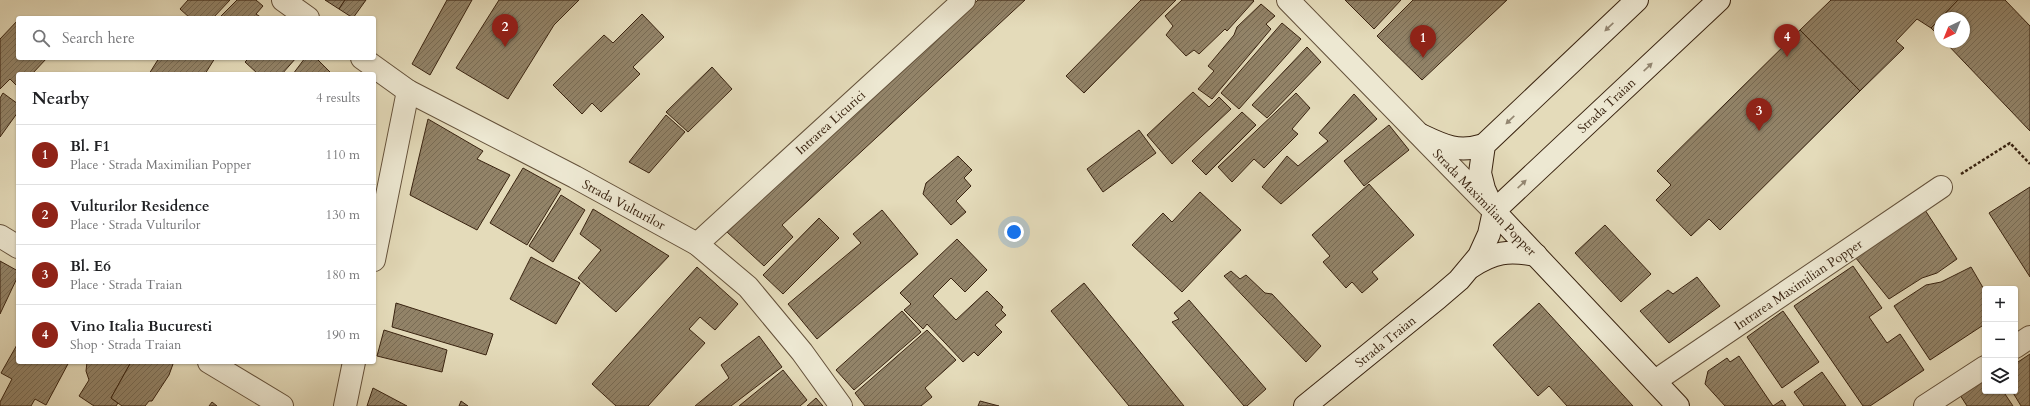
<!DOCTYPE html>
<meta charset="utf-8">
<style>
:root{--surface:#fff;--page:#f2f2f2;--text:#202124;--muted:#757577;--line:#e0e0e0;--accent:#8f2418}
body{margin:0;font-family:Cardo,serif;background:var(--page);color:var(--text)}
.controls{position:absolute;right:12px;bottom:12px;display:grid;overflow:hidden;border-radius:4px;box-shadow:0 1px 3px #0004}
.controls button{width:36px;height:36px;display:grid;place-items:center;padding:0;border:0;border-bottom:1px solid var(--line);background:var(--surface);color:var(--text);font:20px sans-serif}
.compass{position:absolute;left:1934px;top:12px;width:36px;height:36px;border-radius:50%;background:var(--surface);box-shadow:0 1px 3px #0004;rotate:223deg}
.you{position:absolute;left:1014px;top:232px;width:14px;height:14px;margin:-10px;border:3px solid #fff;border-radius:50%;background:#1a73e8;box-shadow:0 0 0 6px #1a73e833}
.badge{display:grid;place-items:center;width:26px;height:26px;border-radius:50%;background:var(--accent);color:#fff;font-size:13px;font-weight:700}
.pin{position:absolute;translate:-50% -33px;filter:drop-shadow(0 1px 2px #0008)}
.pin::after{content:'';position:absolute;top:21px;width:14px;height:12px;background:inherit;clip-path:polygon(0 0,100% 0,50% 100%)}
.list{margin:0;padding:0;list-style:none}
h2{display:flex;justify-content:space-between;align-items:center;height:52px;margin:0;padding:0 16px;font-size:17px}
h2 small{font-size:13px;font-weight:400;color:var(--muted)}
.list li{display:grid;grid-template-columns:26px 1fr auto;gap:12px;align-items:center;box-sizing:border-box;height:60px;padding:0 16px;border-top:1px solid var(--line)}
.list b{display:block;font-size:15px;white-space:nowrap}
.list p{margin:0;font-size:13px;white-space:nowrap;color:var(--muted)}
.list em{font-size:13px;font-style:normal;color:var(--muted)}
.icon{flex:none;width:22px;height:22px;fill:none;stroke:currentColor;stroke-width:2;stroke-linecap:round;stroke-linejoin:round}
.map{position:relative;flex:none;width:2030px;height:406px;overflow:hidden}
.search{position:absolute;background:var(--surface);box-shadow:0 1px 3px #0004;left:16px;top:16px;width:360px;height:44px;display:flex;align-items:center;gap:10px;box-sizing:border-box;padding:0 14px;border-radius:4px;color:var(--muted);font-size:15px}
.panel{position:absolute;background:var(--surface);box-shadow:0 1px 3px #0004;left:16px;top:72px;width:360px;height:292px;border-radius:4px}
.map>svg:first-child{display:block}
.building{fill:url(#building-hatch);stroke:#392310}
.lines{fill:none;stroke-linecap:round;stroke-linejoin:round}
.street-casing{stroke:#64513a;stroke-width:24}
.secondary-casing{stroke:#392310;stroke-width:24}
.path{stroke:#392310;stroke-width:2.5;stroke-dasharray:3 2;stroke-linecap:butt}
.street{stroke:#ede8d2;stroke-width:22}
.secondary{stroke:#ede8d2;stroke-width:22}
.oneway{fill:#938671}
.labels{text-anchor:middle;stroke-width:3;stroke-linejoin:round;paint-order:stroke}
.street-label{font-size:13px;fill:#392310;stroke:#ede8d2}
</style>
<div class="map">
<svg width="2030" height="406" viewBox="0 0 2030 406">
<defs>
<pattern id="building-hatch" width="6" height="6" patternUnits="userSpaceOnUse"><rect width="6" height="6" fill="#928368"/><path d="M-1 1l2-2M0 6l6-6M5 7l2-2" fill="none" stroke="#786b54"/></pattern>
</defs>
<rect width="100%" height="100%" fill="#e4dbba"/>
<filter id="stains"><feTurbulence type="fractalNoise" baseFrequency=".005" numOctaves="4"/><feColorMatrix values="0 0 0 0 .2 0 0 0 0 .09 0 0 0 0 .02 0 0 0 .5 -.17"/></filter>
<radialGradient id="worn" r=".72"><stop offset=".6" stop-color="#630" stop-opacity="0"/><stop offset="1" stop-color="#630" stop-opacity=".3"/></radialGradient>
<g class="building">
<polygon points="188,0 230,0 213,18 190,18 180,9"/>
<polygon points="237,0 256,0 263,6 256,14 262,18 219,18"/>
<polygon points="325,0 345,0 339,9"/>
<polygon points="345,0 366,0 353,18 339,9"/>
<polygon points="447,0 472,0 430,75 412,64"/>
<polygon points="499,0 579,0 554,25 508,99 456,68"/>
<polygon points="978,0 1025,0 782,225 793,237 764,266 727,232"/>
<polygon points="1141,0 1176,0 1084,93 1066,76"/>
<polygon points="1182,0 1253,0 1254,1 1227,31 1225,29 1199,54 1194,50 1186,56 1166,35 1173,26 1165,16"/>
<polygon points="1345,0 1401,0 1374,29"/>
<polygon points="1413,0 1507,0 1422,80 1377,36"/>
<polygon points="1831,0 1958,0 1931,28 1917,19 1896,41 1904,48 1860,91 1800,30"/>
<polygon points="1958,0 2005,0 2030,26 2030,131 1945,42 1964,42 1964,18 1941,18"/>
<polygon points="1261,4 1275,16 1266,24 1271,29 1212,99 1198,89 1214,71 1208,66 1234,35 1237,27"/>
<polygon points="642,14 664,37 633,67 640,74 601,112 592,103 582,114 553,85 604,35 613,43"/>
<polygon points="1940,19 1940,37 1931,28"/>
<polygon points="18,20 18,58 47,58 32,74 18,74 18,87 10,79 0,89 0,39"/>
<polygon points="1282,23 1301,39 1239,109 1221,93"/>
<polygon points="1800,30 1860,91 1720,230 1709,219 1691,236 1656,200 1671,185 1657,171"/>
<polygon points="1307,47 1321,62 1267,118 1252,105"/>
<polygon points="159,58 215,58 205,74 149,74"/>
<polygon points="249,58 296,58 282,74 258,74 245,62"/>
<polygon points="305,58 316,58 332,74 293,74"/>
<polygon points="712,67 732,89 688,132 666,112"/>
<polygon points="1193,92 1209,107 1219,97 1231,109 1172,164 1147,135"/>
<polygon points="3,93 18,104 18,112 0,137 0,98"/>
<polygon points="1296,93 1310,108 1292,129 1298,134 1264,168 1254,159 1232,182 1218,167"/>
<polygon points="1354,94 1377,119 1281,204 1262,187 1287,156 1298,166 1328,141 1319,133"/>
<polygon points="1242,112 1256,125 1206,175 1192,161"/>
<polygon points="666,115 685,132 649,173 629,162"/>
<polygon points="428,119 483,151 477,159 510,175 477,230 410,195"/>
<polygon points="1389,125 1409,150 1364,186 1344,161"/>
<polygon points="1139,130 1156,153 1103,192 1087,169"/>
<polygon points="958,156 972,170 964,178 971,186 956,201 966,212 951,225 923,194 926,183"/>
<polygon points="523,168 561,189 527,245 490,223"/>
<polygon points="1369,184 1414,235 1372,272 1378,279 1362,293 1352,282 1346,288 1323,262 1330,256 1312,235"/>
<polygon points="2030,187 2030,277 1989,213"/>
<polygon points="1200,192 1241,230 1182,292 1132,245 1163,213 1172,222"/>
<polygon points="561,195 585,210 553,262 529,246"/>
<polygon points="593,209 669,256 616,312 578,278 601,250 580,234"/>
<polygon points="882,210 918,254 817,339 788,304 861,243 853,234"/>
<polygon points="1925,210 1957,259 1937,273 1922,278 1889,299 1855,257"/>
<polygon points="819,218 839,238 783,294 763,275"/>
<polygon points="1605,225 1651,274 1621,302 1575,253"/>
<polygon points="957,239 987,270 965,292 951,278 933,296 956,320 987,291 1003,307 1001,310 1006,315 995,325 1002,332 978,356 974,352 963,362 927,324 923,329 904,310 911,304 900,293"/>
<polygon points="531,257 580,283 556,324 510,299"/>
<polygon points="0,261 18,271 18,276 0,314"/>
<polygon points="1853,266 1882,308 1869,317 1887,343 1900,334 1924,370 1870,406 1863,406 1794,306"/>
<polygon points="697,267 738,304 715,330 700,317 689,329 705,343 648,406 616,406 592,384"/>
<polygon points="1971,267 1985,291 1985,324 1930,360 1894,306 1926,285 1941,282"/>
<polygon points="1231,271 1240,279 1246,275 1265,293 1272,294 1321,346 1306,362 1224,276"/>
<polygon points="1697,277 1720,306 1669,343 1640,311 1668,290 1673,294"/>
<polygon points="1084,283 1184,406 1129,406 1051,311"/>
<polygon points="1189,300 1266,389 1247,406 1244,406 1172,322 1179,319 1174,313"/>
<polygon points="396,303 493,334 486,355 392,327"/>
<polygon points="1539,303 1633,406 1567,406 1549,386 1538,396 1493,345"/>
<polygon points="902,311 921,332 854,390 836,370"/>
<polygon points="1783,311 1819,362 1782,388 1747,337"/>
<polygon points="384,330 447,350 442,372 377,356"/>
<polygon points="927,330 956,360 925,388 932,397 921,406 865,406 855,393"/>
<polygon points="759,336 782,367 731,406 695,406 729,378 721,365"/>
<polygon points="18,343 18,362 69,362 46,405 35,399 31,406 0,406 0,402 12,379 1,373"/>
<polygon points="2030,354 2030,406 2021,406 2012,391 2015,391 2015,364"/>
<polygon points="1739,356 1773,406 1782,400 1786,406 1725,406 1705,384 1708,371 1727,358 1730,362"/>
<polygon points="87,362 131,362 111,398 118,403 116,406 94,406 79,396 89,380 86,371"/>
<polygon points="131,362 170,362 173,364 169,375 152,401 149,401 145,406 122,406 111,398"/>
<polygon points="783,370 807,400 800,406 739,406"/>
<polygon points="1822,372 1846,406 1804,406 1794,392"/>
<polygon points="1985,379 1985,391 2003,391 2013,406 1967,406 1960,395"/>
<polygon points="373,388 407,406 367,406"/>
<polygon points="816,398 823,406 807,406"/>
<polygon points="461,401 468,406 459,406"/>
<polygon points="980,401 999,406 978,406"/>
<polygon points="212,402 217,406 209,406"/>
</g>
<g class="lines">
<g class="street-casing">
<g id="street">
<polyline points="283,0 308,18"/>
<polyline points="1288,0 1493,210"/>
<polyline points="362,58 408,91 575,177 697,244 748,287 802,352 841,406"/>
<polyline points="0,236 18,247"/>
<polyline points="697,244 964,0"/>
<polyline points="374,260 408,91"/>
<polyline points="2015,347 2030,337"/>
<polyline points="209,362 282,406"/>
<polyline points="1655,381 1941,187"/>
<polyline points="345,406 354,362"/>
<polyline points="1925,406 1985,367"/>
</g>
</g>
<g class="secondary-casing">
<g id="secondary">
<path d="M1421 135C1444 146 1458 153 1484 145"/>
<polyline points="1494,211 1719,0"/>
<polyline points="1494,211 1678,406"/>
<path d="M1471 267C1494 252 1508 250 1536 255"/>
<polyline points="1305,406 1438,298 1459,280 1479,256 1489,234 1494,211 1484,189 1480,173 1484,145 1637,0"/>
</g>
</g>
<polyline class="path" points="1961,174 2010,143 2030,164"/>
<use href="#street" class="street"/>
<use href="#secondary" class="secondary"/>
</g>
<defs><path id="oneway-solid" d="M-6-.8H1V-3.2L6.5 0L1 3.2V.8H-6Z"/></defs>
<g class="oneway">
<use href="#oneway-solid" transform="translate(1609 27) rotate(137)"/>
<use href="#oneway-solid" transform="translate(1648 67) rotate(-43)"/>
<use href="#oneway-solid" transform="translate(1510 120) rotate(136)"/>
<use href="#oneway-solid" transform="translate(1522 184) rotate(-43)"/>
</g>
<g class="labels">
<g class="street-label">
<text transform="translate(1606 105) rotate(-43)" y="5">Strada Traian</text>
<text transform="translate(830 122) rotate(-42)" y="5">Intrarea Licurici</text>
<text transform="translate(1485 202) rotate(46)" y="5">Strada Maximilian Popper</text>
<text transform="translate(624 204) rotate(28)" y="5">Strada Vulturilor</text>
<text transform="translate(1798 284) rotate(-34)" y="5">Intrarea Maximilian Popper</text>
<text transform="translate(1385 341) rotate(-39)" y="5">Strada Traian</text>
</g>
</g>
<rect width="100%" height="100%" filter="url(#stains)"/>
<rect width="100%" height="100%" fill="url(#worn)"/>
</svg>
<div class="controls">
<button>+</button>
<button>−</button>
<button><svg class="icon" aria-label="layers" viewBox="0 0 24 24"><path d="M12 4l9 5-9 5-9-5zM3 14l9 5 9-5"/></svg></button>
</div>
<svg class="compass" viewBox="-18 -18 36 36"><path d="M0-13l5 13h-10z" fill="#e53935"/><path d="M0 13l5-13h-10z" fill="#757577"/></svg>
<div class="you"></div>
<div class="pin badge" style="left:1423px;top:58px">1</div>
<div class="pin badge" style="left:505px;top:47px">2</div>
<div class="pin badge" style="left:1759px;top:131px">3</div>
<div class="pin badge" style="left:1787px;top:57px">4</div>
<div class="search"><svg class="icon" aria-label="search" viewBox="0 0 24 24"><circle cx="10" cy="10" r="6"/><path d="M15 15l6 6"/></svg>Search here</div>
<section class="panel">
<h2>Nearby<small>4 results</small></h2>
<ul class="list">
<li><span class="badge">1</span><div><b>Bl. F1</b><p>Place · Strada Maximilian Popper</p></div><em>110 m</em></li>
<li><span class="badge">2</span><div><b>Vulturilor Residence</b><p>Place · Strada Vulturilor</p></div><em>130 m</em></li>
<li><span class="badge">3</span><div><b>Bl. E6</b><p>Place · Strada Traian</p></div><em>180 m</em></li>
<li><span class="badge">4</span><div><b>Vino Italia Bucuresti</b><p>Shop · Strada Traian</p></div><em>190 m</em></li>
</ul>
</section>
</div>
